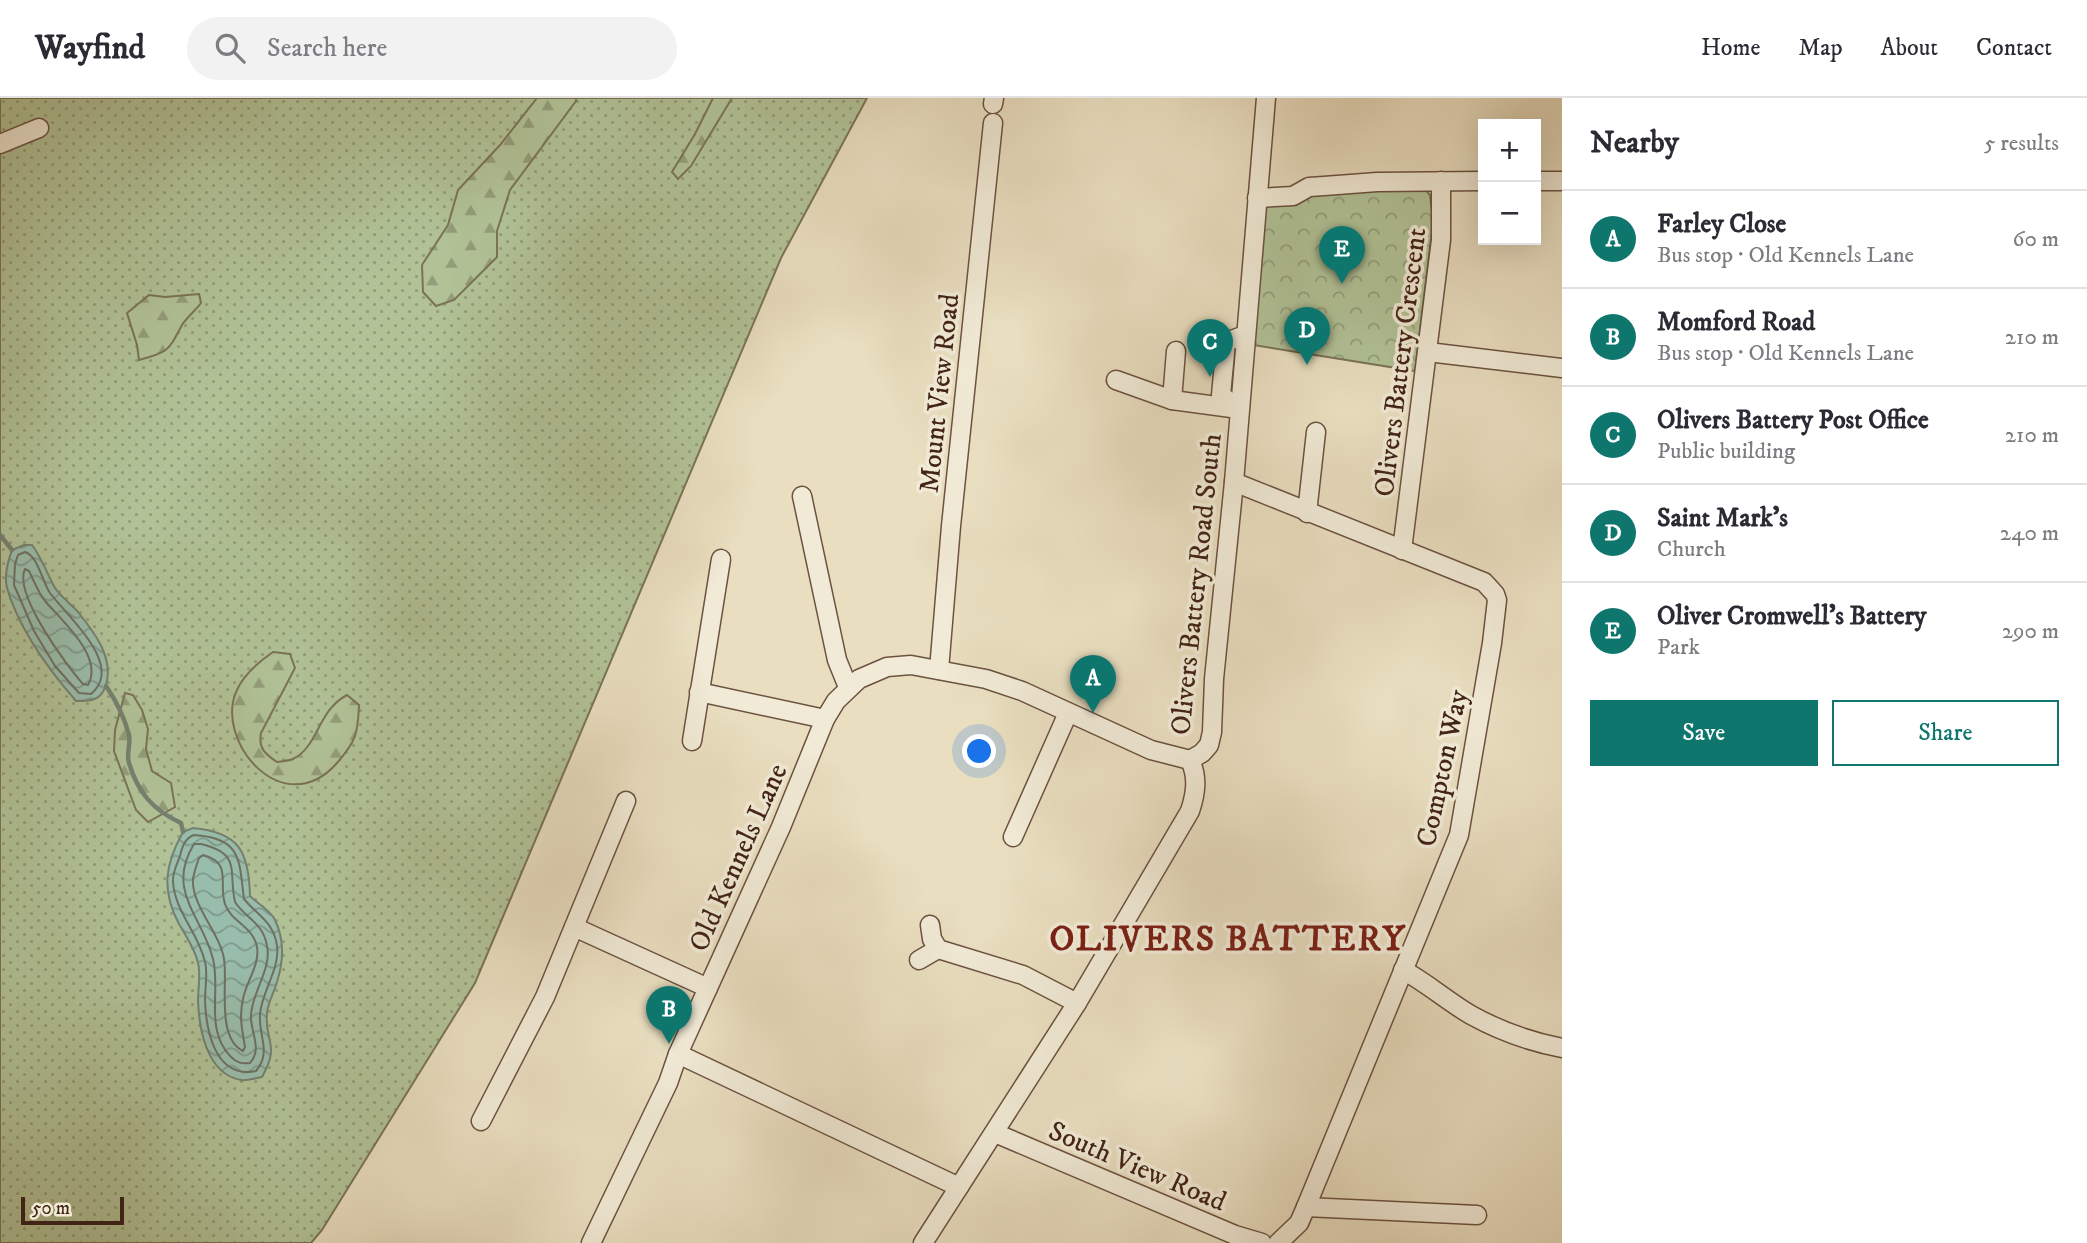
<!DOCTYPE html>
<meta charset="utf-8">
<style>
:root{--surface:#fff;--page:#f2f2f3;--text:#2b2b33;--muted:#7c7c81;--line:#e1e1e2;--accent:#0f766e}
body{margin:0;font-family:"IM FELL DW Pica",serif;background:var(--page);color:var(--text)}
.controls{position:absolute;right:21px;top:21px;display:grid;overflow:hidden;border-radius:0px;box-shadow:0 7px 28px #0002}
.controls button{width:63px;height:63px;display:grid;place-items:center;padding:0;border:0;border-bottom:2px solid var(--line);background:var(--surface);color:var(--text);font:35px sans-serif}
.scale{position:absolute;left:21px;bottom:18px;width:103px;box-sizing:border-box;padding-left:7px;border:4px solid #422416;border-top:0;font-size:19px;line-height:24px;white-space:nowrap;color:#422416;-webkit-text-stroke:5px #f1ead6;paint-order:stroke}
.you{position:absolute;left:980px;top:654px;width:24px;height:24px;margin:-18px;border:5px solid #fff;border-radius:50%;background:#1a73e8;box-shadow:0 0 0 10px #1a73e833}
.badge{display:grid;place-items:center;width:46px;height:46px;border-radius:50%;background:var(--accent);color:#fff;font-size:23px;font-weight:700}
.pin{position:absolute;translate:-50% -58px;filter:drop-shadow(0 2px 4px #0008)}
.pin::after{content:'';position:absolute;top:37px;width:24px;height:21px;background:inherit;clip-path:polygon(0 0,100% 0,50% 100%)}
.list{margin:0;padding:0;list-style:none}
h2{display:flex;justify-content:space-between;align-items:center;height:91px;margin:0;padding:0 28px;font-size:30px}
h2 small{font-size:23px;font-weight:400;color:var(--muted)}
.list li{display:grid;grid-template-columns:46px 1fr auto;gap:21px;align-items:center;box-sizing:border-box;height:98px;padding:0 28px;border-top:2px solid var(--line)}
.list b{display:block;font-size:26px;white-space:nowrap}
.list p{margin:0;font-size:23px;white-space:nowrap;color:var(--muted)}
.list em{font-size:23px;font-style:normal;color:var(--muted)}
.actions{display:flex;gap:14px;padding:21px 28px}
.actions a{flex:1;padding:16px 0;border:2px solid var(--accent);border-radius:0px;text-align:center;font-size:24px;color:var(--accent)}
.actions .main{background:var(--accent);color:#fff}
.icon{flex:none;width:38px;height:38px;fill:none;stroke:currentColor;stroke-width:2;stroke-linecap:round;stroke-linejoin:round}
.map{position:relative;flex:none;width:1562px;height:1145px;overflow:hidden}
header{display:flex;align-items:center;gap:42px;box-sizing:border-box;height:98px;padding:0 35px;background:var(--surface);border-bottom:2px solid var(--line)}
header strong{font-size:33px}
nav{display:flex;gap:38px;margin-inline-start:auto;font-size:24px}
.search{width:490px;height:63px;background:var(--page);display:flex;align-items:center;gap:18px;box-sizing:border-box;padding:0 24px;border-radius:38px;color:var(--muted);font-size:26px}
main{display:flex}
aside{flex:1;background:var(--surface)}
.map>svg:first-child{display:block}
.grass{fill:url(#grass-dots);stroke:#7a7356;stroke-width:2}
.forest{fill:url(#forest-firs);stroke:#7a7356;stroke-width:2}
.park{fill:url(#park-crowns);stroke:#7a7356;stroke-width:2}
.water{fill:url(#water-waves);stroke:#768070;stroke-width:2}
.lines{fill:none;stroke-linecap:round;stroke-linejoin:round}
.shore{stroke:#6e7061;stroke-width:2}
.stream{stroke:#768070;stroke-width:4.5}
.minor-casing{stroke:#6c5240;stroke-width:21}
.minor{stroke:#f1ead6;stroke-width:18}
.labels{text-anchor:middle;stroke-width:7;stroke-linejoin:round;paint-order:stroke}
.street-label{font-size:28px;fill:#422416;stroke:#f1ead6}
.district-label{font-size:35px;font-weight:bold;letter-spacing:2px;fill:#7a1f14;stroke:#f1ead6}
</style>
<header>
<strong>Wayfind</strong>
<div class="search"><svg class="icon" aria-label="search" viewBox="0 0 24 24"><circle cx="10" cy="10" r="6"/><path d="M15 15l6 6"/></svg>Search here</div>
<nav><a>Home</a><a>Map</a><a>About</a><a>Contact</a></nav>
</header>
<main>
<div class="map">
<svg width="1562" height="1145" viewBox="0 0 1562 1145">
<defs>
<pattern id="grass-dots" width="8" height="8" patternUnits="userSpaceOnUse" patternTransform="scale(1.75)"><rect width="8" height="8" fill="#b1c297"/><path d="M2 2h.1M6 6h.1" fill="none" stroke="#929d7a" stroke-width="1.8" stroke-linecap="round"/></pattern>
<pattern id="forest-firs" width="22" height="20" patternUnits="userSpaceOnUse" patternTransform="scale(1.75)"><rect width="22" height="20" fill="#b1c297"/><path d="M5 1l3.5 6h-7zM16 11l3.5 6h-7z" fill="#929d7a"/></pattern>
<pattern id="park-crowns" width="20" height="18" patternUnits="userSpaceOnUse" patternTransform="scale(1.75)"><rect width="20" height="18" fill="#b1c297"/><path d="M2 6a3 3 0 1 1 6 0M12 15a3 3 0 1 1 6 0" fill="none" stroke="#929d7a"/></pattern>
<pattern id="water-waves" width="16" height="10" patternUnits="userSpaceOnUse" patternTransform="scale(1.75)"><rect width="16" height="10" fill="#99bdac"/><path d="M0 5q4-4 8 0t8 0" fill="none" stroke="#7e998b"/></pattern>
</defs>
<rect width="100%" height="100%" fill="#e9dec0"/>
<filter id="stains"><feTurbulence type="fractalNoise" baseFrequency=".00286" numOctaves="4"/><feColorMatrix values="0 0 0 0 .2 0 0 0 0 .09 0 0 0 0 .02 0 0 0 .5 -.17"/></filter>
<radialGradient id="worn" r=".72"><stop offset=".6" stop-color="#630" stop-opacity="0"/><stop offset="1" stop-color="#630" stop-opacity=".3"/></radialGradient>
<polygon class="grass" points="0,0 867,0 781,160 475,885 322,1132 311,1145 0,1145"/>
<g class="forest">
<polygon points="537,0 576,0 576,3 510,92 497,133 497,159 454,202 436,208 423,194 422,167 448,127 458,92 500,47"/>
<polygon points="713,0 732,0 691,68 678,81 672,74 695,36"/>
<path d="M199 196 201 205C196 212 187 219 182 227 168 253 169 254 139 262L137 247 127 215 149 197 165 199Z"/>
<path d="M273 554 290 556 295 570 261 635C258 650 265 656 277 664 281 663 289 663 293 661 319 648 317 613 347 597L359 607C358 636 356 643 337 665 283 726 213 642 237 592 244 576 260 563 273 554Z"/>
<polygon points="125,595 133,597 142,612 148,631 146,651 152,673 171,685 175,709 148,724 136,712 114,653 115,632"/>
</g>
<polygon class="park" points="1422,88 1430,97 1433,124 1415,273 1253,247 1263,108 1314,94"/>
<g class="water">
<path d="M24 447H32C42 460 47 476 55 490 61 499 71 506 78 514 94 534 114 559 106 587 101 603 91 603 76 603 49 572 19 531 7 490 4 478 8 463 12 452Z"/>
<path d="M193 730C240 734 249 755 250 798 257 805 269 812 274 820 285 841 284 862 277 884 274 895 268 904 267 915 264 945 281 945 262 979 255 980 247 983 241 982 206 976 199 930 198 902 198 891 201 876 198 865 195 851 186 838 179 826 161 792 165 766 183 734Z"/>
</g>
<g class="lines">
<g class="shore">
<path d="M25 454C38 458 42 483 50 495 65 516 126 567 91 596L79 595 55 568 34 533 14 487 15 466 18 457Z"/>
<path d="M25 471 29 473C34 483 38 494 45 503 62 523 104 559 88 587L83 586C66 567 13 495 25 471Z"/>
<path d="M194 737C242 740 239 762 244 801 257 817 274 824 277 848 280 871 262 893 260 916 258 937 272 954 256 973 215 981 206 933 205 902 205 890 208 875 205 864 199 836 175 814 173 784 172 776 177 766 180 758 182 749 185 740 194 737Z"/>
<path d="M201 746C242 756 228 772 235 804 246 821 263 824 267 848 272 871 252 894 251 917 250 934 263 951 250 965 242 966 237 965 231 959 204 932 221 892 213 861 203 819 165 793 194 746Z"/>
<path d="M203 757C233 765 218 785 225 806 231 824 253 828 257 849 260 867 246 884 243 901 239 918 242 932 245 949L243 953C216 940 228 885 224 861 220 835 191 807 193 781 194 774 197 766 199 760Z"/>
</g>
<g class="stream">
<polyline points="0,437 12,452"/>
<path d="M106 588C117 604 124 618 129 637 131 646 126 656 129 665 138 695 153 712 181 725L183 734"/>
</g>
<g class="minor-casing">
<g id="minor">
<polyline points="993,6 994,0"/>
<polyline points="0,46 39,30"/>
<polyline points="1536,83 1562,83"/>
<polyline points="1257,100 1293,98 1309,89 1324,88 1377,84 1483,83"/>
<polyline points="1428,254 1562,270"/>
<polyline points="1116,282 1172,302 1239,311"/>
<polyline points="1172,302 1176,253"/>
<polyline points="1239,311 1221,297 1226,244 1245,237"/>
<polyline points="1234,384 1484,484 1495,496 1497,502 1492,545 1459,737 1306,1109 1299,1125 1278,1145"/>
<polyline points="802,398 837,562 848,589"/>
<polyline points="1307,415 1316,334"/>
<polyline points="1402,452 1441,142 1441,83"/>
<polyline points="939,572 951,428 993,25"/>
<polyline points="699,594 825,621"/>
<polyline points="692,643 721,461"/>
<polyline points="1190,662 1202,655 1209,647 1212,634 1214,581 1234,384 1266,0"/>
<polyline points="1013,739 1068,615"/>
<polyline points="930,827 932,841 938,851 1023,877 1077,905"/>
<polyline points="574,829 708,890"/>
<polyline points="919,862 938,851"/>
<path d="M1403 872C1427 885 1447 903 1471 917 1498 932 1531 944 1562 950"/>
<polyline points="678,956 959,1089"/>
<polyline points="481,1023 545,899 626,703"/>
<polyline points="995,1035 1235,1137 1262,1145"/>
<polyline points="1306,1109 1477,1117"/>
<polyline points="591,1145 668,985 678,956 781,729 825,621 836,603 859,581 887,569 911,567 986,581 1022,593 1151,652 1190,662"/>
<path d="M923 1145 1077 905 1190 713C1196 695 1198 679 1190 662"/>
</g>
</g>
<use href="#minor" class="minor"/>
</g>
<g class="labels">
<g class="street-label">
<text transform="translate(1399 264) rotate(-83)" y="10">Olivers Battery Crescent</text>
<text transform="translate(938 295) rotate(-84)" y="10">Mount View Road</text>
<text transform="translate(1195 486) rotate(-84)" y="10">Olivers Battery Road South</text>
<text transform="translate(1441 670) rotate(-78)" y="10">Compton Way</text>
<text transform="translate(737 759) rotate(-66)" y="10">Old Kennels Lane</text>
<text transform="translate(1138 1067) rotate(23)" y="10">South View Road</text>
</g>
<g class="district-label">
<text x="1228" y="852">OLIVERS BATTERY</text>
</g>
</g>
<rect width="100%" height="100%" filter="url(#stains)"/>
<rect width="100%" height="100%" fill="url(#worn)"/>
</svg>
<div class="controls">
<button>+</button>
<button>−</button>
</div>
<div class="scale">50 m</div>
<div class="you"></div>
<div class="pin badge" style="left:1093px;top:615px">A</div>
<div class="pin badge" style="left:669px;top:946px">B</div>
<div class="pin badge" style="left:1210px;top:279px">C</div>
<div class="pin badge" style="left:1307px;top:267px">D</div>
<div class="pin badge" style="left:1342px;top:186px">E</div>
</div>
<aside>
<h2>Nearby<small>5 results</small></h2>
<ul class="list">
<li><span class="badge">A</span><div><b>Farley Close</b><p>Bus stop · Old Kennels Lane</p></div><em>60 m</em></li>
<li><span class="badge">B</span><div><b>Momford Road</b><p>Bus stop · Old Kennels Lane</p></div><em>210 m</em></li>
<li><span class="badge">C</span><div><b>Olivers Battery Post Office</b><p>Public building</p></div><em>210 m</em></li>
<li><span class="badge">D</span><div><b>Saint Mark's</b><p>Church</p></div><em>240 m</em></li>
<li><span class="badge">E</span><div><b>Oliver Cromwell's Battery</b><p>Park</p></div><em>290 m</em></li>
</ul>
<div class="actions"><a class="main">Save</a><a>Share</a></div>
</aside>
</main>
